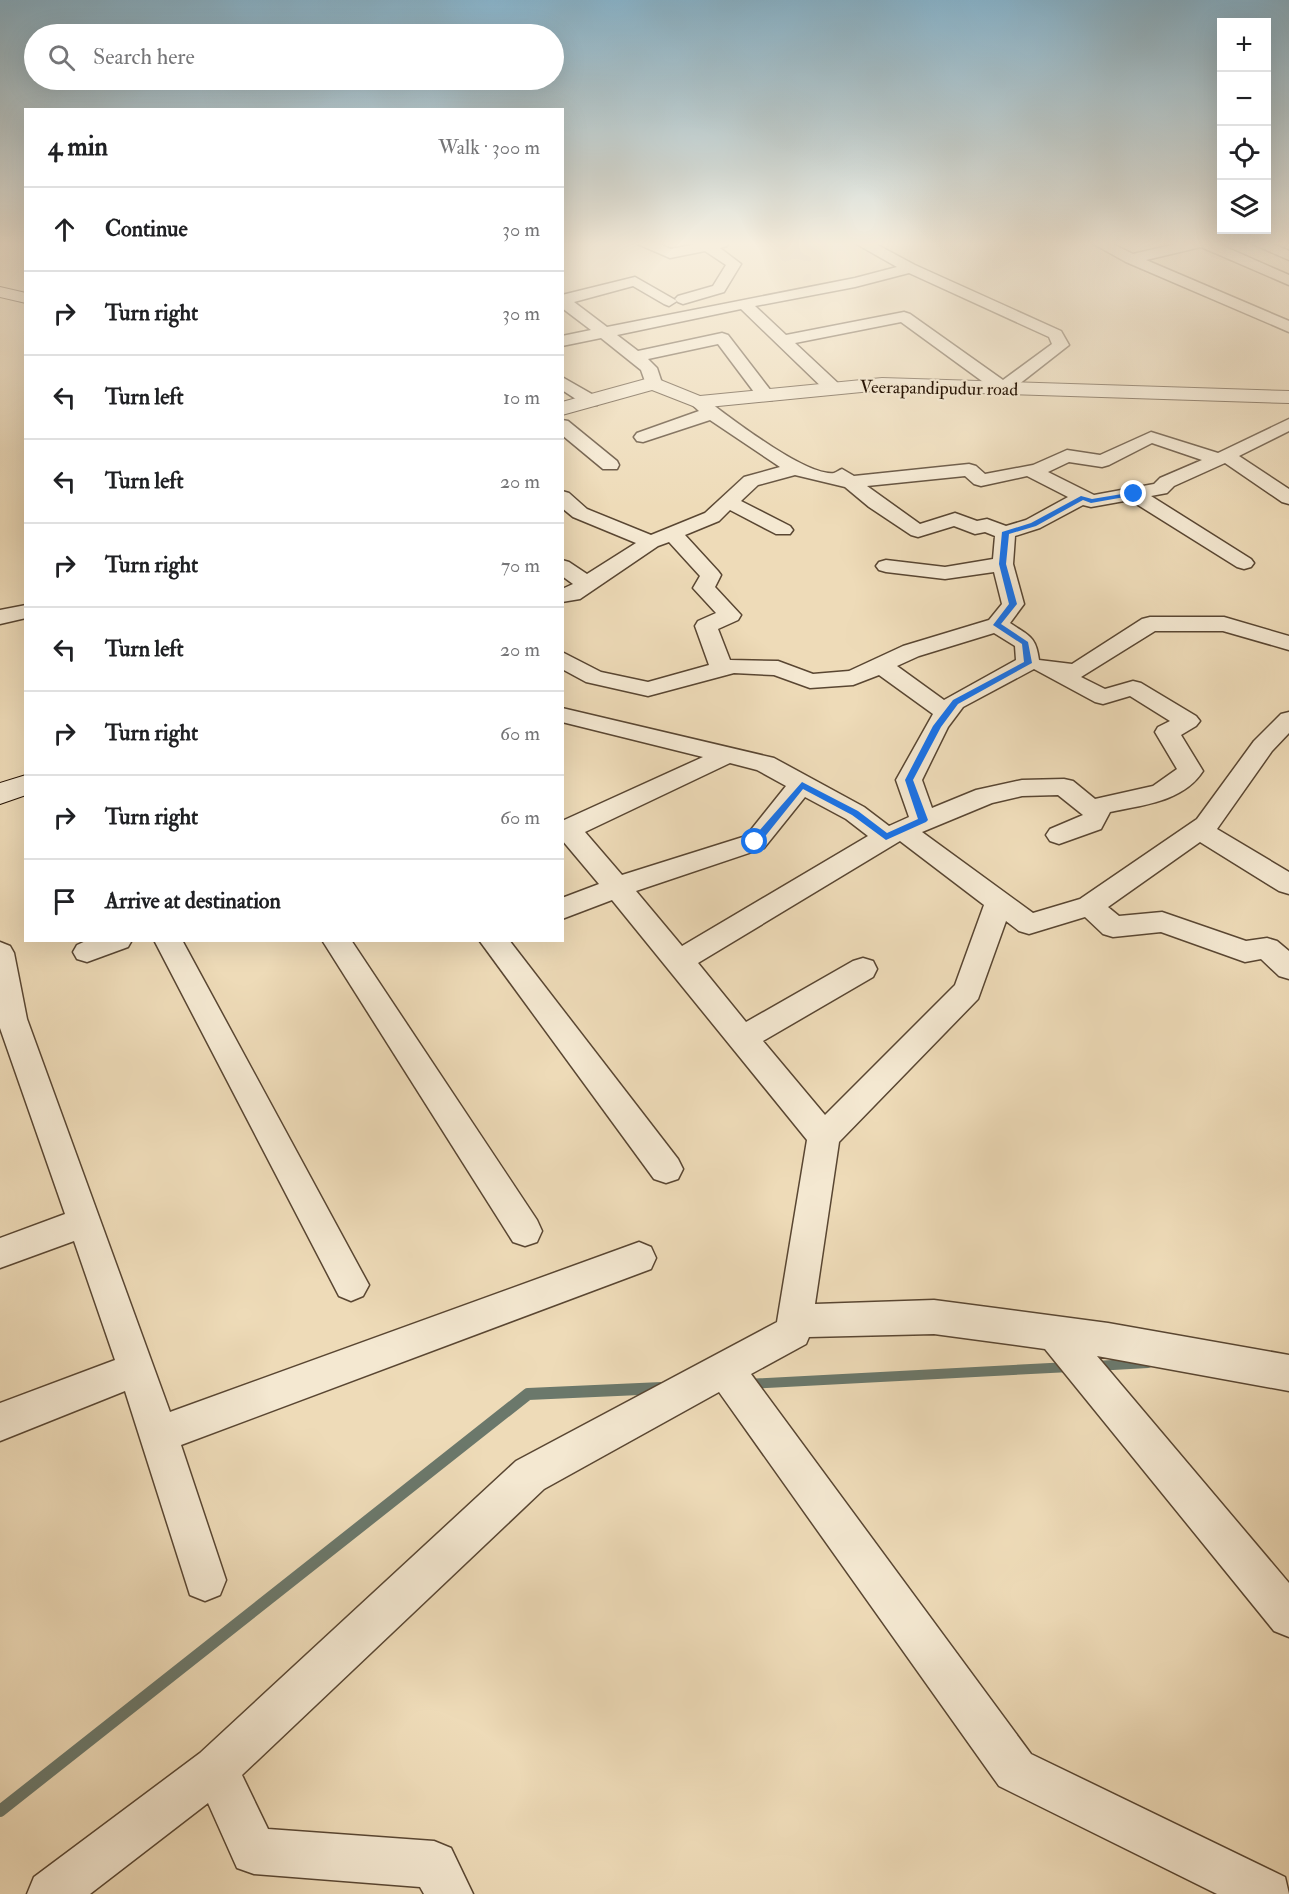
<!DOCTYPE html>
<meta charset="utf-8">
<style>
:root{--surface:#fff;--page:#f6f6f6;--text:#202124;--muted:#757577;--line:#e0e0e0}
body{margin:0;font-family:"IM FELL Double Pica",serif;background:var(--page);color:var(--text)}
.controls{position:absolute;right:18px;top:18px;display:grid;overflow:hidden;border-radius:0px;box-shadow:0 6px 24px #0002}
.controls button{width:54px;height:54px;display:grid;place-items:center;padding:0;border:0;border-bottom:2px solid var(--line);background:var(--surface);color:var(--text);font:30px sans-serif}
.stop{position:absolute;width:18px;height:18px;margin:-14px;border:4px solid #1a73e8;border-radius:50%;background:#fff}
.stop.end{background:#1a73e8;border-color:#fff;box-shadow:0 2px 6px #0008}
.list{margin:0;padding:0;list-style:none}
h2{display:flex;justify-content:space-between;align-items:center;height:78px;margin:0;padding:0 24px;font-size:26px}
h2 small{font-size:20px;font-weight:400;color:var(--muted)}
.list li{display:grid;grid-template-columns:39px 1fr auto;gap:18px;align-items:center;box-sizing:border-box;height:84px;padding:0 24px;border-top:2px solid var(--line)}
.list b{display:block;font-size:22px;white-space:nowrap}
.list em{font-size:20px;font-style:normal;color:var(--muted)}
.icon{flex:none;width:33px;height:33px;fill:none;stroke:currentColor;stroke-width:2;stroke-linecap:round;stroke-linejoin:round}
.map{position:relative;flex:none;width:1289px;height:1894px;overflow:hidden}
.search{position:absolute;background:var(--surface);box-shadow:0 6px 24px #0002;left:24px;top:24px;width:540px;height:66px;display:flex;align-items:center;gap:15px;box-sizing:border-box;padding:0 21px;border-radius:33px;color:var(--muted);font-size:22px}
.panel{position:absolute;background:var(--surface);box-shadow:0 6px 24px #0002;left:24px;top:108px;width:540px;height:834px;border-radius:0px}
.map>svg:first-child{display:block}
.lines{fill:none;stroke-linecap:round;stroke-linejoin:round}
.stream-far1{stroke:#6b786b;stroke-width:10}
.stream{stroke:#6b786b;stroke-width:12}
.minor-casing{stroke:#594632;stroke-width:3}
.tertiary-casing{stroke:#594632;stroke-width:2}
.secondary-casing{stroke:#271405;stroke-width:2}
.minor{fill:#f4e8d1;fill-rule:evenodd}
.tertiary{fill:#f4e8d1;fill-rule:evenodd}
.secondary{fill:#f4e8d1;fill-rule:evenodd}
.route{fill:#1a73e8}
.labels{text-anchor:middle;stroke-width:4.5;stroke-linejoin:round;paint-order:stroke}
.far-street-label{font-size:18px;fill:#271405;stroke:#f4e8d1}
</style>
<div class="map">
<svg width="1289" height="1894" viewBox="0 0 1289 1894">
<rect width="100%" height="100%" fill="#eedbb8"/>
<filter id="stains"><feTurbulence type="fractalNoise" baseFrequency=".00333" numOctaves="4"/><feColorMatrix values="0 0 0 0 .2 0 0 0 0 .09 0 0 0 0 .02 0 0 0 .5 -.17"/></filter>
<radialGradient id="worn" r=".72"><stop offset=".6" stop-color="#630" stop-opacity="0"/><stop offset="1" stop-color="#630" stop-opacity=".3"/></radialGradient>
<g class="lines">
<g class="stream-far1">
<polyline points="1095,1366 1148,1363"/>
<polyline points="747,1384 1070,1367"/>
<polyline points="645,1389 662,1388"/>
</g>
<polyline class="stream" points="0,1811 528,1394 662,1388"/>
<g class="minor-casing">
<g id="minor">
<polygon points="633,242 654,242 671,249 696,244 695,242 729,242 727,246 720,248 741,264 724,292 683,304 678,302 675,299 678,296 713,286 726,265 705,251 670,258"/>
<path d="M853 242H872L915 265 1061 331 1069 345 1009 392H997L901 322 795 343 840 385 843 389 840 393H828L741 309 617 335 638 351 722 333 728 335 775 396 772 400H760L718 344 648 359 657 368 662 383 659 387H647L641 370 601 338 562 346V336L591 330 562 308V295L635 277 677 301 669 306 664 304 633 286 574 302 607 327 855 278 897 267ZM909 273 1049 337 1052 344 1003 380 910 314 904 312 786 335 755 306 855 287Z"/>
<polygon points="1090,242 1109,242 1133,254 1184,242 1214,242 1289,275 1289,285 1201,247 1146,260 1289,321 1289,332 1126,262"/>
<polygon points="1248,242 1268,242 1289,251 1289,260"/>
<polygon points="562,377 597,397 600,401 597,405 585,405 562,390"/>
<path d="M698 397 704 398C728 416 806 477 834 473 837 472 839 470 842 469L854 476 969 464 976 466 985 474 1033 465 1067 450 1100 455 1151 432 1218 453 1289 419V431L1239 456 1289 489V504L1282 502 1225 463 1174 486 1167 493 1151 496 1251 559 1254 563 1251 567 1244 569 1237 567 1130 500 1091 507 1083 505 1040 528 1015 536 1013 564 1024 604 1010 623C1029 636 1036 636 1039 660L1072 664 1142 619 1150 617H1224L1289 636V650L1223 631H1155L1081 677 1105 689 1133 681 1141 683 1196 716 1200 721 1196 726 1181 735 1203 771C1183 802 1142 805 1110 812L1101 829 1059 844 1050 841 1046 835 1050 829 1083 815 1058 795 1022 796 992 803 922 832 1033 913 1080 899 1197 819 1254 741 1281 714 1289 712V733L1272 751 1217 829 1289 872V894L1279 891 1200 842 1108 907 1119 916 1162 912 1246 941 1267 938 1277 941 1289 951V979L1279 976 1261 959 1245 962 1161 932 1113 937 1103 934 1085 917 1029 934 1019 931 1006 921 978 999 839 1142 815 1304 934 1300 1108 1323 1289 1355V1391L1097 1356 1289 1583V1637L1274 1631 1045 1349 934 1334 809 1337 806 1344 751 1374 1031 1754 1285 1877 1289 1894H1217L999 1786 719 1392 544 1489 242 1775 268 1829 434 1841 451 1848 473 1894H424L420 1887 254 1874 237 1868 208 1803 90 1894H27L34 1877 200 1753 516 1461 777 1322 807 1140 612 900 562 919V898L599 884 562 840V821L703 757 562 722V708L774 758 864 807 889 826 909 817 896 780 933 714 879 675 853 685 810 688 774 675 734 673 648 696 586 682 562 669V652L601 672 648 682 709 665 695 626 698 621 716 613 693 588 700 576 669 542 658 546 580 599 562 602V589L573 584 562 576V560L569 562 587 574 636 543 573 517 562 508V491L569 493 587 509 651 535 705 513 744 477 780 467 710 420 643 442 637 441 634 437 637 433 699 411 689 402 692 398ZM1152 443 1202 460 1160 478 1154 484 1094 495 1048 472 1069 462 1102 467 1109 465ZM795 475 845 487 869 507 911 535 918 537 954 526 975 534 985 532 995 536 993 559 945 567 886 560 879 562 876 566 879 570 886 572 945 579 994 572 1002 604 989 620 903 646 849 671 813 674 778 661 730 660 718 629 738 620 741 615 715 587 721 575 718 571 685 535 719 521 730 510 776 534H790L793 530 790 526 741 501 758 485ZM965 476 974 484 981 486 1027 476 1068 497 1026 520 1006 526 987 519 977 521 955 513 920 524 867 486ZM994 633 1015 646 1016 660 944 700 897 666 919 656ZM1034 669 1095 702 1103 704 1130 696 1170 721 1158 727 1155 732 1177 769 1153 786 1095 799 1073 781 1064 779 1022 780 976 790 932 808 922 780 948 727 963 707ZM730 763 757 770 786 786 746 836 622 875 585 832ZM805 797 846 819 868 836 682 946 636 891 764 848ZM900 841 984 905 955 985 825 1115 763 1041 873 977 877 969 873 961 863 958 853 961 746 1022 698 963Z"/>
<polygon points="562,420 568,421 617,461 619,465 617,469 603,469 562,435"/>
<polygon points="26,605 26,618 0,624 0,610"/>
<polygon points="88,940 132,940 128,947 87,962 77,959 73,952 77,945"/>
<polygon points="154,940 182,940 363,1274 369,1285 363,1296 351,1301 339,1296"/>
<polygon points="322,940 351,940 537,1220 542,1231 537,1242 525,1246 513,1242"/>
<polygon points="479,940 509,940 678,1159 683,1169 678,1179 666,1183 654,1179"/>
<polygon points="0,942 10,946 14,953 27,1019 170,1412 639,1242 651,1247 656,1258 651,1269 181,1445 226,1580 220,1595 205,1601 190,1595 125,1391 0,1441 0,1403 115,1360 74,1241 0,1268 0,1238 65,1214 0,1028"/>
</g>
</g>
<g class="tertiary-casing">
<polygon id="tertiary" points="653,377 700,396 882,378 1289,391 1289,403 882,390 698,408 652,390 562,415 562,402"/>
</g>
<g class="secondary-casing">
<g id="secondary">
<polygon points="0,287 26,293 26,303 0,297"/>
<polygon points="26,775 26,795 0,804 0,783"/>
</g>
</g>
<use href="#minor" class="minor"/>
<use href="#tertiary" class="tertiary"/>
<use href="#secondary" class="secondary"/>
</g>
<linearGradient id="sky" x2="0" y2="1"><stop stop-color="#88b7d1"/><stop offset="0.48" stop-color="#f7efdf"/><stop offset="1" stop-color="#f7efdf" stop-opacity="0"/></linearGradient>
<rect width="1289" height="508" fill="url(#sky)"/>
<polygon class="route" points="1134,492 1136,495 1091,503 1083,500 1036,526 1009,534 1006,564 1017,604 1001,624 1028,642 1032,663 958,704 941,727 913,780 928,820 926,822 886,840 852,815 803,789 759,844 752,844 752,839 802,782 858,811 887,833 918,819 905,780 933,726 953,700 1024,662 1022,644 993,625 1009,604 999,564 1002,532 1031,523 1081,496 1092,499"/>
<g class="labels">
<g class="far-street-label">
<text transform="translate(939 388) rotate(1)" y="6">Veerapandipudur road</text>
</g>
</g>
<rect width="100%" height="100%" filter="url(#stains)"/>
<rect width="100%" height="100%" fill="url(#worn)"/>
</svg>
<div class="controls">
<button>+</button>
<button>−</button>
<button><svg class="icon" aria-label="locate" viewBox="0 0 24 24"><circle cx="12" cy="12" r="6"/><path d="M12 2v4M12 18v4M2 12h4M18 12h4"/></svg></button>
<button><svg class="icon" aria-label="layers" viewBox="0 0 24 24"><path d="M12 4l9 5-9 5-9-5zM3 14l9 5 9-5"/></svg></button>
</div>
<div class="stop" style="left:755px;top:842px"></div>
<div class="stop end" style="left:1134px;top:494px"></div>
<div class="search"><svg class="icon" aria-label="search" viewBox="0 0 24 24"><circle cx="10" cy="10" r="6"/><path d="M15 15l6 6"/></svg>Search here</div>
<section class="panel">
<h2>4 min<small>Walk · 300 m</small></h2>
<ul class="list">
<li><svg class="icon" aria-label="ahead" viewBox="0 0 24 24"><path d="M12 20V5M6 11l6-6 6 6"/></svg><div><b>Continue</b></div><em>30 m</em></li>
<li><svg class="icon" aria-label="right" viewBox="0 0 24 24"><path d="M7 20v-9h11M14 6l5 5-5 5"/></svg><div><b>Turn right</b></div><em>30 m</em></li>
<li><svg class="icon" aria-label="left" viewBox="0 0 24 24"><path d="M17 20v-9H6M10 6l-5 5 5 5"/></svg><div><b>Turn left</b></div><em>10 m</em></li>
<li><svg class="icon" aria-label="left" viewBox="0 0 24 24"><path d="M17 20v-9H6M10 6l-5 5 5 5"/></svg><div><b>Turn left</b></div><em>20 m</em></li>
<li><svg class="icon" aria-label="right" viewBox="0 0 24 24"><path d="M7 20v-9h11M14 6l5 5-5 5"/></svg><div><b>Turn right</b></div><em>70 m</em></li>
<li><svg class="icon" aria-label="left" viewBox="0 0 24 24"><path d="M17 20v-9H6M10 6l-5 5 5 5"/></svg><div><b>Turn left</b></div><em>20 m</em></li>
<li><svg class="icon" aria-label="right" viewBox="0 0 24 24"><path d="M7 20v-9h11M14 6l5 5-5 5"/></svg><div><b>Turn right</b></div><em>60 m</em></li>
<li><svg class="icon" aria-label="right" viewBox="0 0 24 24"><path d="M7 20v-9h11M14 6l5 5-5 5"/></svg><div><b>Turn right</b></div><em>60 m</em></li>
<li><svg class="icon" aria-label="arrive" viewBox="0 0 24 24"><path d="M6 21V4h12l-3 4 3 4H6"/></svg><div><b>Arrive at destination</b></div></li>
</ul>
</section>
</div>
